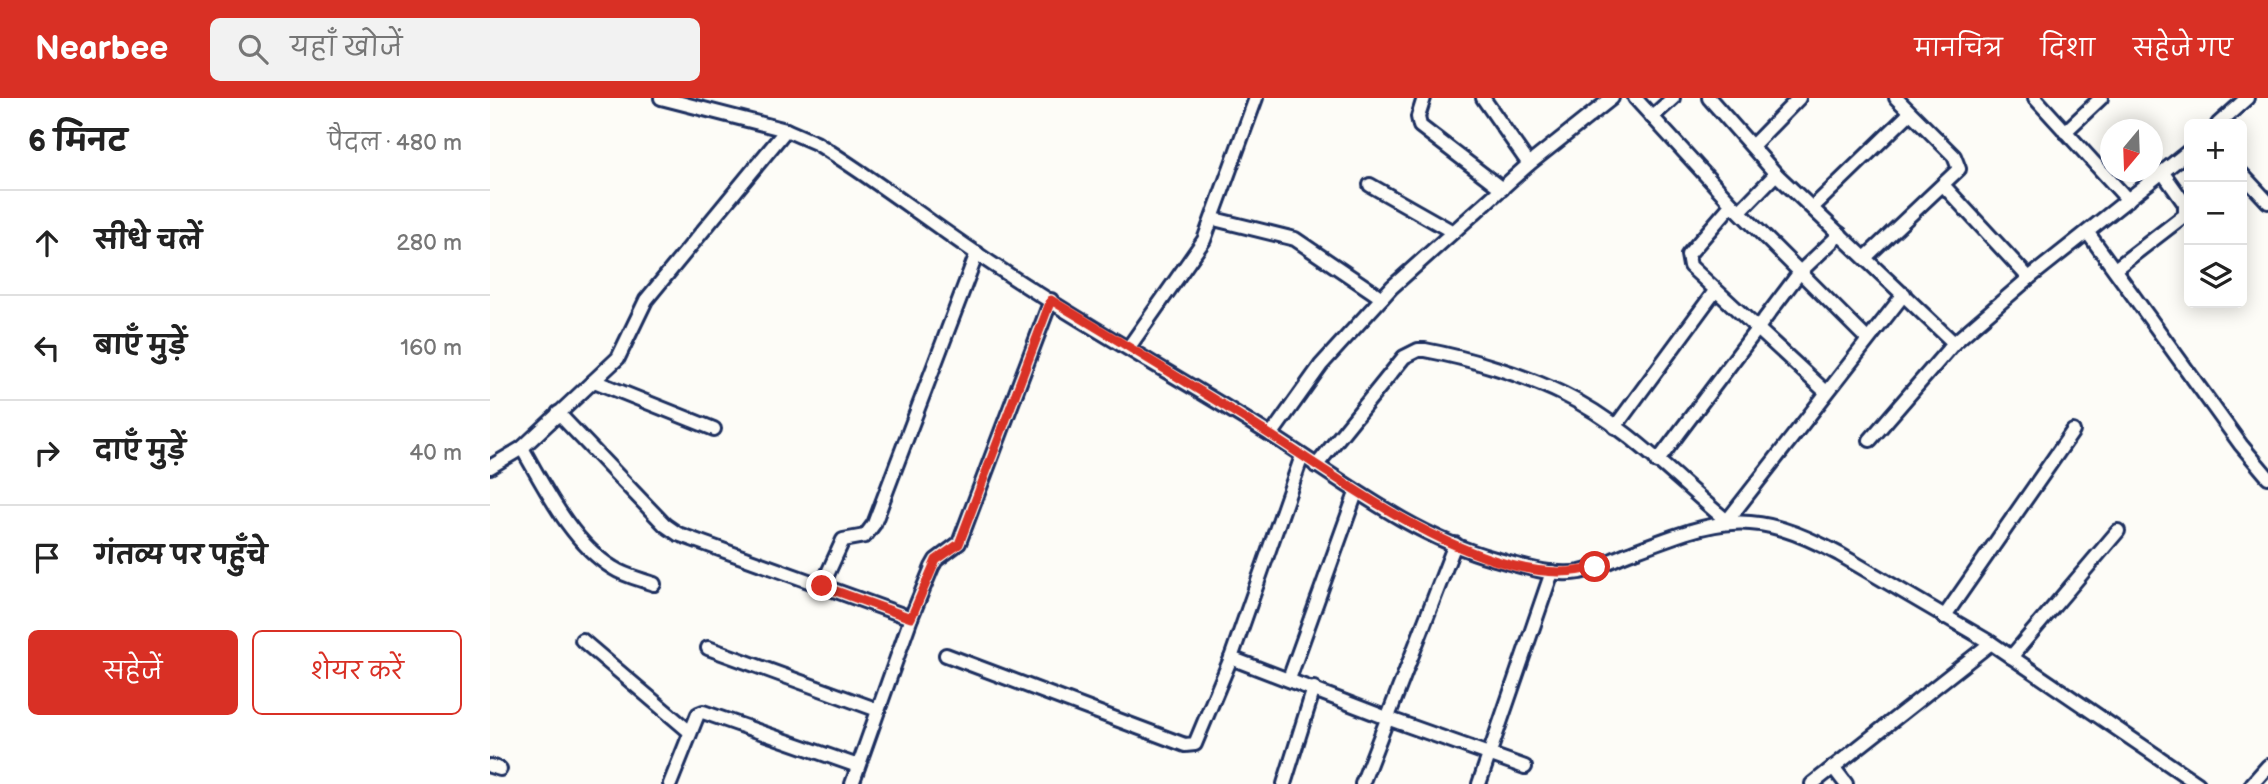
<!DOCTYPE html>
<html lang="hi">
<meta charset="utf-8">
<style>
:root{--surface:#fff;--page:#f2f2f2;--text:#222;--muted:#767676;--line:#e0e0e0;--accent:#d93025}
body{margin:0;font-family:"Balsamiq Sans","Playpen Sans Deva",sans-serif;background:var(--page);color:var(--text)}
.controls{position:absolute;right:21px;top:21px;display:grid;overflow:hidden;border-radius:10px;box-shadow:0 4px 18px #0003}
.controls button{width:63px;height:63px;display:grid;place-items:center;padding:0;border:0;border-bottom:2px solid var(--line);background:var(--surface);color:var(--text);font:35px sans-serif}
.compass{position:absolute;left:1610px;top:21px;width:63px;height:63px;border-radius:50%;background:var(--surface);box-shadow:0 4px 18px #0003;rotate:199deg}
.stop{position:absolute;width:21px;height:21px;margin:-16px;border:5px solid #d93025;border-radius:50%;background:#fff}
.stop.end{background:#d93025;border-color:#fff;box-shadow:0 2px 7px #0008}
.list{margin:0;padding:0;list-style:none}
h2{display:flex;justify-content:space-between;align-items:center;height:91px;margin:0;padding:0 28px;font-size:30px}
h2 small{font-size:23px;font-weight:400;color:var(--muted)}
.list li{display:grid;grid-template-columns:46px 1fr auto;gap:21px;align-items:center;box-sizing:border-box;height:105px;padding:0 28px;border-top:2px solid var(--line)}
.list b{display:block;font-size:26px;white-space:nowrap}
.list em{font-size:23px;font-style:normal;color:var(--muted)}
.actions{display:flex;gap:14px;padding:21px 28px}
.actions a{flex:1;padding:16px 0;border:2px solid var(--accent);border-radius:10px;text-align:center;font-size:24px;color:var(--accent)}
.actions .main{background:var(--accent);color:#fff}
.icon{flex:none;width:38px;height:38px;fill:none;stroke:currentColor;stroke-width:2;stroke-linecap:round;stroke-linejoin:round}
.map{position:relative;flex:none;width:1778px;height:686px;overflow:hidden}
header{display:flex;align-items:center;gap:42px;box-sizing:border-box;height:98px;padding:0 35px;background:var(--accent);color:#fff}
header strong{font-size:33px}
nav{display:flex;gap:38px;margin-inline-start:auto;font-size:24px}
.search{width:490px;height:63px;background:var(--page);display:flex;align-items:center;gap:18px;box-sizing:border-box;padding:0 24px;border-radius:10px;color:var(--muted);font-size:26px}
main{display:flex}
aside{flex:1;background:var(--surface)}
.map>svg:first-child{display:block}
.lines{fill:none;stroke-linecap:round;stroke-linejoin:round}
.street-casing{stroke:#1b2f5e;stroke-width:18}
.street{stroke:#fdfcf7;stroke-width:12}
.route{stroke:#d93025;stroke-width:9}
</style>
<header>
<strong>Nearbee</strong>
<div class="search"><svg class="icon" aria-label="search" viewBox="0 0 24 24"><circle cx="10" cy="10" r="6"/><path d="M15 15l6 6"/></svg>यहाँ खोजें</div>
<nav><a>मानचित्र</a><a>दिशा</a><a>सहेजे गए</a></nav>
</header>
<main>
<aside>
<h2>6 मिनट<small>पैदल · 480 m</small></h2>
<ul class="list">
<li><svg class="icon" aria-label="ahead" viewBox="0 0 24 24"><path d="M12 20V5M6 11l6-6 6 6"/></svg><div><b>सीधे चलें</b></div><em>280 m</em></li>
<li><svg class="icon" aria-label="left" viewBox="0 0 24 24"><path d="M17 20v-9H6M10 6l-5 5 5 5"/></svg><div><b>बाएँ मुड़ें</b></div><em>160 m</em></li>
<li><svg class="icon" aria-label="right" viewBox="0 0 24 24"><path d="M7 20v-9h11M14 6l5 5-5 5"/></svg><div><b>दाएँ मुड़ें</b></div><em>40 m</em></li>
<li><svg class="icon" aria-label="arrive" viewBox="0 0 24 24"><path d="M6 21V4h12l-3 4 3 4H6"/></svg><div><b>गंतव्य पर पहुँचे</b></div></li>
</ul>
<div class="actions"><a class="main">सहेजें</a><a>शेयर करें</a></div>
</aside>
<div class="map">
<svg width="1778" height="686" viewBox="0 0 1778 686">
<rect width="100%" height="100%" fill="#fdfcf7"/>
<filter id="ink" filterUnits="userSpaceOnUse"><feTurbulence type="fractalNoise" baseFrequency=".0143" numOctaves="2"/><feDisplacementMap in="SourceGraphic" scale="14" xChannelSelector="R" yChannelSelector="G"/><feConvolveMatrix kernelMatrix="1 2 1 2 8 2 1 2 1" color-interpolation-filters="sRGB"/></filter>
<g filter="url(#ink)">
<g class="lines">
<g class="street-casing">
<g id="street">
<path d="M171 0 296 32 326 45C390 84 449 132 513 173 600 231 693 281 781 337 853 383 922 438 1005 461 1031 468 1063 479 1090 474 1107 470 1123 461 1139 455 1229 421 1259 408 1349 456L1501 545 1708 686"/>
<polyline points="934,0 928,19 930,28 1012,91"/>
<polyline points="993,0 1039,66"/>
<polyline points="1145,0 1242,106 1198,157 1200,168 1336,294"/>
<polyline points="1219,0 1286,76 1464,245"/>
<polyline points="1545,0 1638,102"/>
<polyline points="1162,19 1183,0"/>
<polyline points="1728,26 1757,0"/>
<polyline points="1575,34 1611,0"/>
<polyline points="1262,48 1309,0"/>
<polyline points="1752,76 1778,104"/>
<polyline points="880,87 963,134"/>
<polyline points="1454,88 1539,180"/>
<polyline points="1242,106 1377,241"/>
<polyline points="1323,109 1420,15"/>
<polyline points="1250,113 1286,76"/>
<polyline points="724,121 805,141 892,200"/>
<polyline points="1598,135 1751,347 1778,379"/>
<polyline points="1376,159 1469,71 1464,58 1406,0"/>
<polyline points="1625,171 1695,117 1695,106 1673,75"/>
<polyline points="639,249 714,142 766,0"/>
<polyline points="104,283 224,331"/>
<polyline points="68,315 175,427 188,436 421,520"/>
<polyline points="1125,329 1225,193"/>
<polyline points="781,337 831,267 902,189 1039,66 1122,0"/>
<polyline points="1380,342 1464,245 1539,180 1699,53"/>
<path d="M32 350C55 390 82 445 123 470 135 478 150 481 164 486"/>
<polyline points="1167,364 1310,174 1350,136"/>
<path d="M826 368 914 259 928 252H935C978 260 1034 277 1073 296 1134 325 1185 380 1237 423L1414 196"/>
<polyline points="0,369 32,350 128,260 156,202 296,32"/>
<polyline points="332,488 353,442 375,438 384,426 487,155"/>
<polyline points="1454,519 1583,333"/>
<polyline points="92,542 200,634"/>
<polyline points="218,550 388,612"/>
<polyline points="456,557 695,647 705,646 741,560 812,358"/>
<polyline points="1521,559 1628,433"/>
<polyline points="741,560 897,620 1035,669"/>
<polyline points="799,581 866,395"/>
<polyline points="0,668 10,671"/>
<polyline points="1343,669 1356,686"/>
<polyline points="180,686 208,616 213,614 368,668"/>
<polyline points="362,686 421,520 442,469 446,462 469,445 561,202"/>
<polyline points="794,686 824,590"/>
<polyline points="872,686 965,446"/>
<polyline points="989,686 1062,474"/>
<polyline points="1322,686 1501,545"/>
<polyline points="1762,686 1778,668"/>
</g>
</g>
<use href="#street" class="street"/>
</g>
</g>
<g class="lines" filter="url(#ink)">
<path class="route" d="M332 488 421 520 446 462 469 446 561 202C634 246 707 290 779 336 858 386 1007 499 1105 469"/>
</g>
</svg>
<div class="controls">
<button>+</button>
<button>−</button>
<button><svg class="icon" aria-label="layers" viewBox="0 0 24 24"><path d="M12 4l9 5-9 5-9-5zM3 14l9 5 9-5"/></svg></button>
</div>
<svg class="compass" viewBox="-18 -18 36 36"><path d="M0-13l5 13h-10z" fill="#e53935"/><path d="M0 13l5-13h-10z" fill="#767676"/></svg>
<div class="stop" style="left:1105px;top:469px"></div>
<div class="stop end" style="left:332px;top:488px"></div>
</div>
</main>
